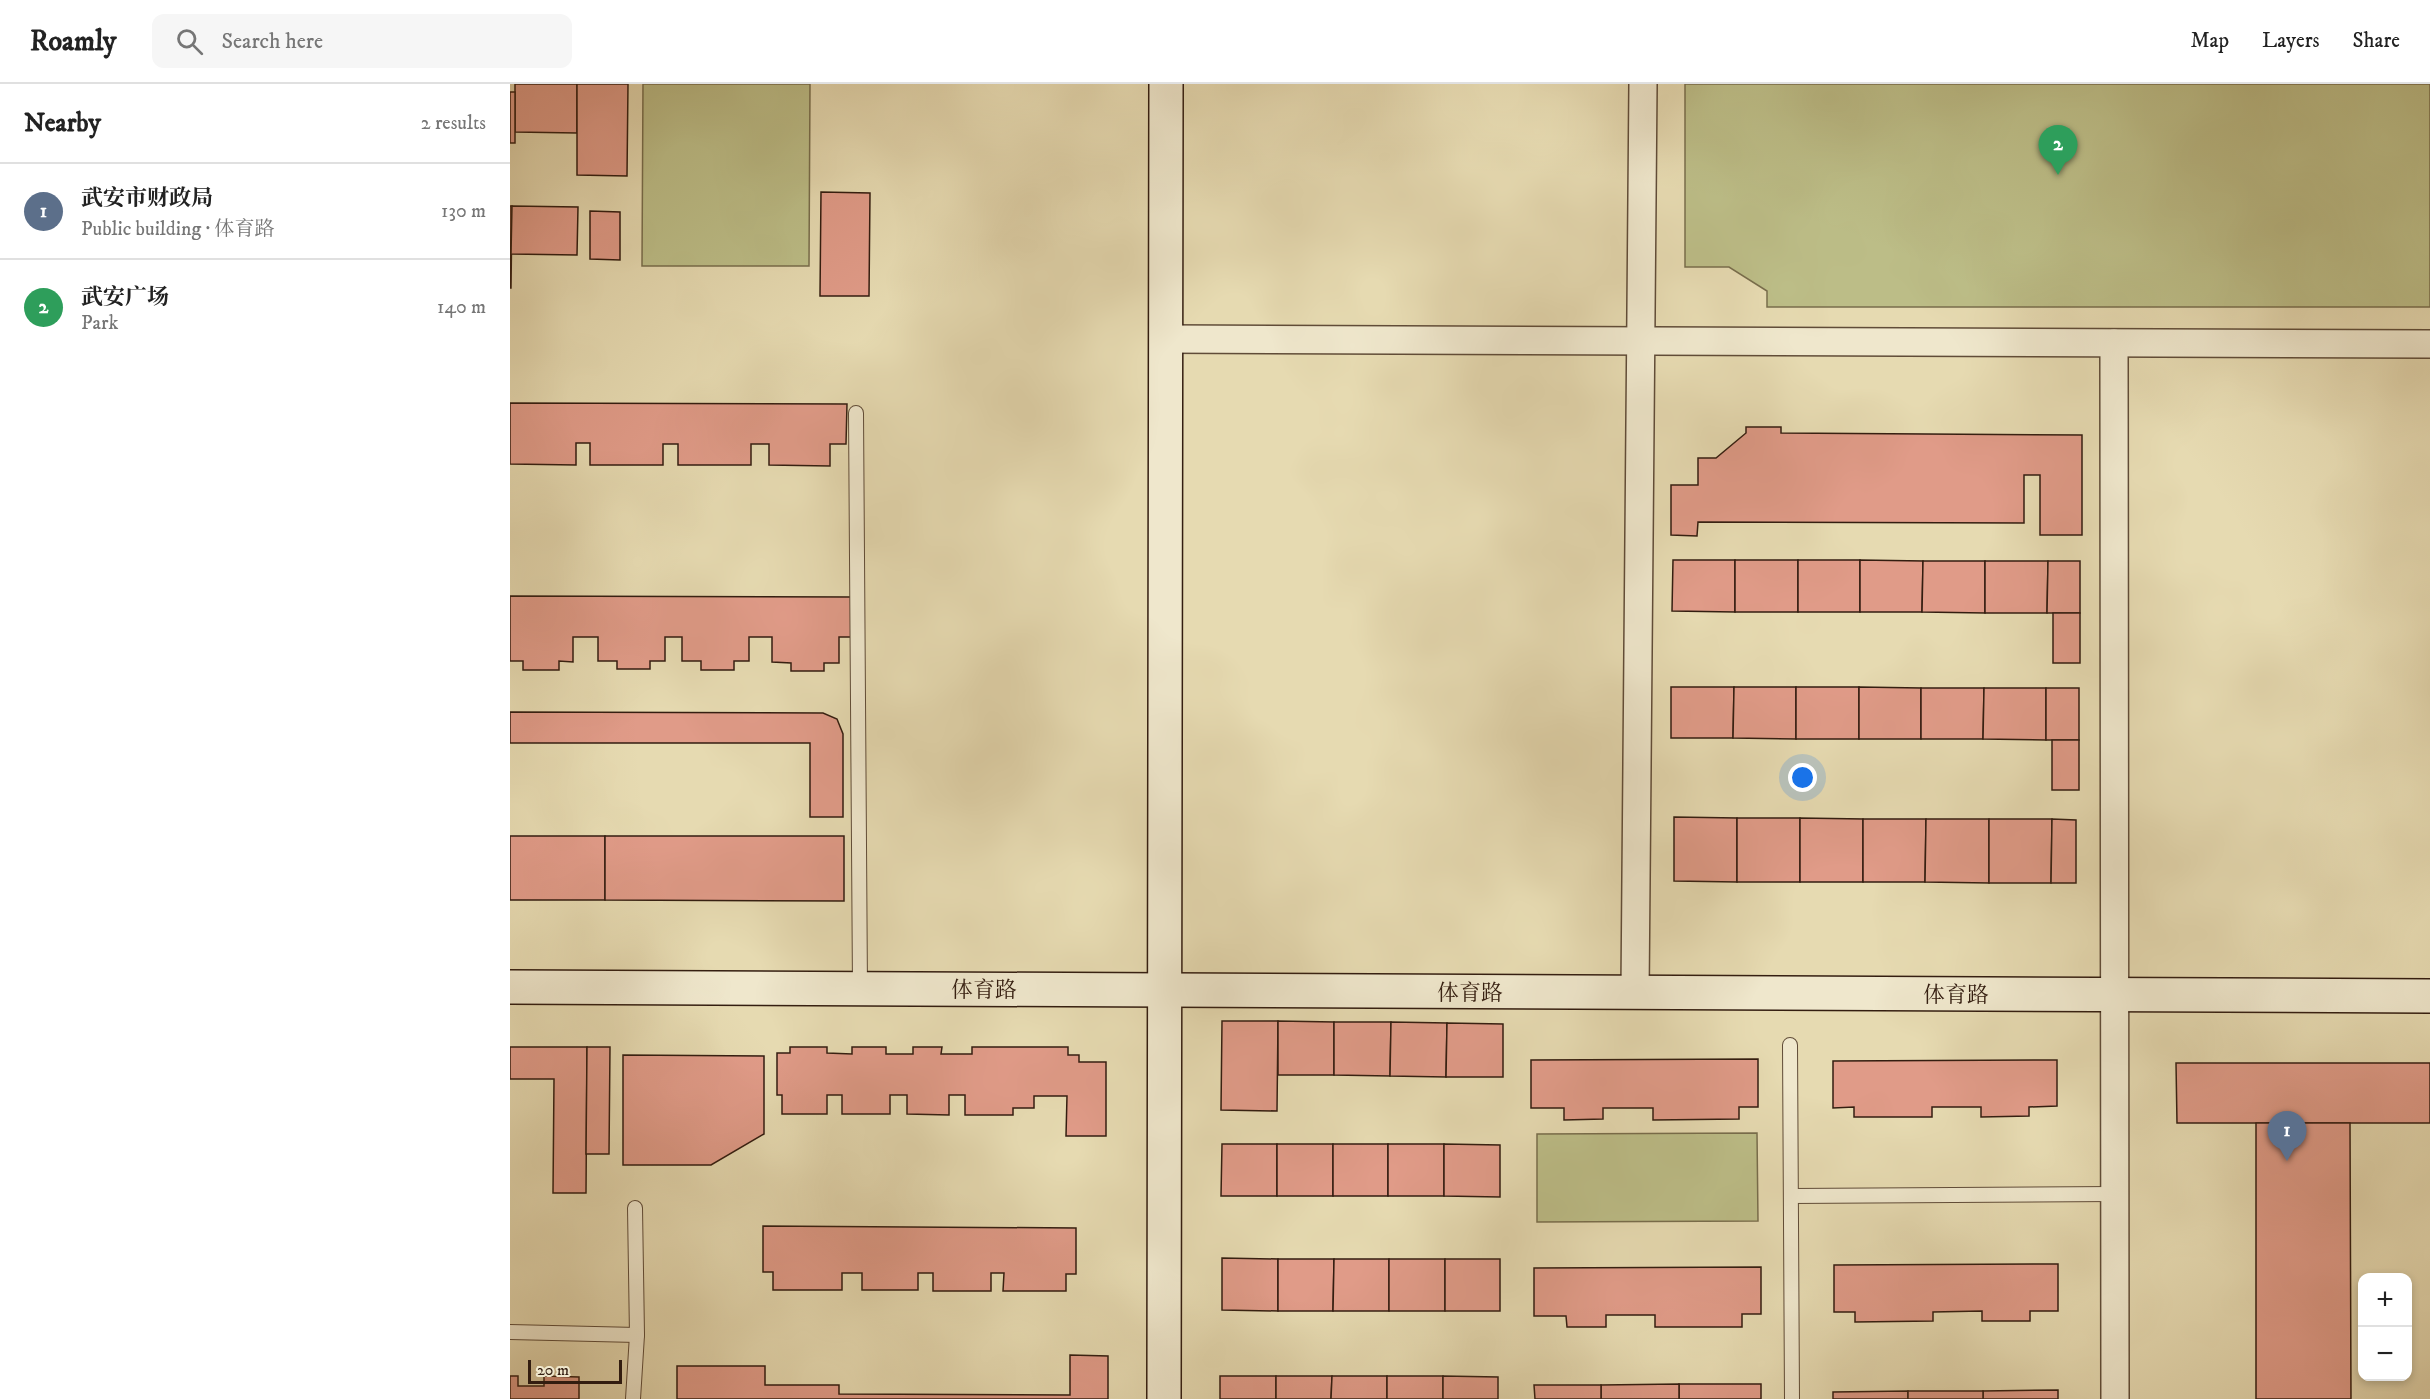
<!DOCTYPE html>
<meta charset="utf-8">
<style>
:root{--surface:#fff;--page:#f6f6f6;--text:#222;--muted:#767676;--line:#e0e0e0;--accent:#0f766e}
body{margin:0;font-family:"IM FELL DW Pica","Noto Serif SC",serif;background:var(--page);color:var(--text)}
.controls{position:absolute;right:18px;bottom:18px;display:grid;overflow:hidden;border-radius:12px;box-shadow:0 3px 9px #0003}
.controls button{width:54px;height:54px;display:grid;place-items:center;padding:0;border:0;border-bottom:2px solid var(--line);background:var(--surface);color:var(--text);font:30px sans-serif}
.scale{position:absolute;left:18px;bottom:15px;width:94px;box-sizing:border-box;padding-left:6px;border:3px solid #331d10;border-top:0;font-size:16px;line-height:21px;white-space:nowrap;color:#331d10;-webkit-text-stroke:4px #efe7cc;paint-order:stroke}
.you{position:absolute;left:1293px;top:694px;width:21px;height:21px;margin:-15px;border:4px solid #fff;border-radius:50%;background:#1a73e8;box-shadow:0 0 0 9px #1a73e833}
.badge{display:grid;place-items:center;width:39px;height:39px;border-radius:50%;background:var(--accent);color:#fff;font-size:20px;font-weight:700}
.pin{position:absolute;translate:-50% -50px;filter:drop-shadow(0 2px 3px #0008)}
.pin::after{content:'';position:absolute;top:32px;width:21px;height:18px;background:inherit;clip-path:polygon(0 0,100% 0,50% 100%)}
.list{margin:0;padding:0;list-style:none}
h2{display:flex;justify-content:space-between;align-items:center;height:78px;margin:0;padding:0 24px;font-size:26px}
h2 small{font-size:20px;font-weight:400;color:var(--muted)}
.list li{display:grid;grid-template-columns:39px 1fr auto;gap:18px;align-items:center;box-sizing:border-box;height:96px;padding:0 24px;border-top:2px solid var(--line)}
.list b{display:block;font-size:22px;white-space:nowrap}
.list p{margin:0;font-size:20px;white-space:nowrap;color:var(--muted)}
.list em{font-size:20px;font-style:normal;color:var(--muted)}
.icon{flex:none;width:33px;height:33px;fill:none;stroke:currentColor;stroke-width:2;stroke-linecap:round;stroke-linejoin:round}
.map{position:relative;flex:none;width:1920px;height:1315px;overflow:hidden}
header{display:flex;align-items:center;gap:36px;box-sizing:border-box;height:84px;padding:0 30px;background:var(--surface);border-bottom:2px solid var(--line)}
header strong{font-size:28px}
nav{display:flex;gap:33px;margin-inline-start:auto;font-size:21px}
.search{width:420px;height:54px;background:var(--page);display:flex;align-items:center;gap:15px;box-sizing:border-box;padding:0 21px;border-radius:12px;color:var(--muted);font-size:22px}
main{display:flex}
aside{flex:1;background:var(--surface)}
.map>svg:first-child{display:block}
.green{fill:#bcbd87;stroke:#786d4c;stroke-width:1.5}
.building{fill:#e09b88;stroke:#331d10;stroke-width:1.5}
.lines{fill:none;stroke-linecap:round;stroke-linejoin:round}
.lane-casing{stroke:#604c38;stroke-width:16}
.street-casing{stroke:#604c38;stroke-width:30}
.secondary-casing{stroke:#331d10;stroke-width:36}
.lane{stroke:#efe7cc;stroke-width:14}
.street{stroke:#efe7cc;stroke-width:27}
.secondary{stroke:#efe7cc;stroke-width:33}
.labels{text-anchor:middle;stroke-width:4.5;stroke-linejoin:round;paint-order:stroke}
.street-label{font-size:22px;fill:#331d10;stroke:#efe7cc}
</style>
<header>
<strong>Roamly</strong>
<div class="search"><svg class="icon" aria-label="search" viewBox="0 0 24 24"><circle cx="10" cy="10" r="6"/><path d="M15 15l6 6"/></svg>Search here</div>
<nav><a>Map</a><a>Layers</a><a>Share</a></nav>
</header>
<main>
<aside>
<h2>Nearby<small>2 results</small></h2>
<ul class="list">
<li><span class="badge" style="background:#5c6f8a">1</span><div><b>武安市财政局</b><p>Public building · 体育路</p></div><em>130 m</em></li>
<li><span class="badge" style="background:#2e9e5b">2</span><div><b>武安广场</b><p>Park</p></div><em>140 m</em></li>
</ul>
</aside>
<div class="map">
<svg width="1920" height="1315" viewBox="0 0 1920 1315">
<rect width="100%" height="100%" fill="#e6dab1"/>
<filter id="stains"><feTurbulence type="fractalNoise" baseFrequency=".00333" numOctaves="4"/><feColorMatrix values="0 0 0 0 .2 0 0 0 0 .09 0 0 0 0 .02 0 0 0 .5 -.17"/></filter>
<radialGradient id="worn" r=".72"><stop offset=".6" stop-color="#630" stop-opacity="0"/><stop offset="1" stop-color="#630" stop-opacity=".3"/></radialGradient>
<g class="green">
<polygon points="133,0 300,0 299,182 132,182"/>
<polygon points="1175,0 1920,0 1920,223 1257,223 1257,207 1219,183 1175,183"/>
<polygon points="1247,1049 1248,1137 1027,1138 1027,1050"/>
</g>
<g class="building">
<polygon points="5,0 67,0 67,49 5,48"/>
<polygon points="67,0 118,0 117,92 67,91"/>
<rect x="0" y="8" width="5" height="51"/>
<polygon points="311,108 360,109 359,212 310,212"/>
<polygon points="0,122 2,122 1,204 0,204"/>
<polygon points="2,122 68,123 67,171 1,170"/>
<polygon points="80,127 110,128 110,176 80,175"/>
<polygon points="0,319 337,320 336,360 320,360 320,382 259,381 259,360 241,360 241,381 168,381 168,360 153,360 153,381 80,381 80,359 66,359 66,381 0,380"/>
<polygon points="1236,343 1271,343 1271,349 1572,351 1572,451 1530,451 1530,391 1514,391 1514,439 1188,438 1187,452 1161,451 1161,401 1188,401 1188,374 1206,374 1236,349"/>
<polygon points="1163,476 1225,476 1225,528 1162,527"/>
<rect x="1225" y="476" width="63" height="52"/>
<rect x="1288" y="476" width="62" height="52"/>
<polygon points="1350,476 1413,477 1412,528 1350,528"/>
<polygon points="1413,477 1475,477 1475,529 1412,528"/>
<polygon points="1475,477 1538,477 1537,529 1475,529"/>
<polygon points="1538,477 1570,477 1570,529 1537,529"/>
<polygon points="0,512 344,513 344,553 329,553 329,579 314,579 314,587 281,587 281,579 262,578 262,553 239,553 239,577 224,577 224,586 191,586 191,577 172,577 172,553 155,553 155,577 140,577 140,585 107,585 107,577 88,577 88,553 63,553 63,578 49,577 49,586 13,586 13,577 0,577"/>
<rect x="1543" y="529" width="27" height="50"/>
<polygon points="1161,603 1224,603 1223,654 1161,654"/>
<polygon points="1224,603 1286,603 1286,655 1223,654"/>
<rect x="1286" y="603" width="63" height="52"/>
<polygon points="1349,603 1411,604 1411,655 1349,655"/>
<polygon points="1411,604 1474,604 1473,655 1411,655"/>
<polygon points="1474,604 1536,604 1536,656 1473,655"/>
<rect x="1536" y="604" width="33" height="52"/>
<polygon points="0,628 313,629 327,635 333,650 333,733 300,733 300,659 0,659"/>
<rect x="1542" y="656" width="27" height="50"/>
<polygon points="1164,733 1227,734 1227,798 1164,797"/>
<rect x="1227" y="734" width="63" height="64"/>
<polygon points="1290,734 1353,735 1353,798 1290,798"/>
<polygon points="1353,735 1416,735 1415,798 1353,798"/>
<polygon points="1416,735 1479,735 1479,799 1415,798"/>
<polygon points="1479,735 1542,735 1541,799 1479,799"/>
<polygon points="1542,735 1566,736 1566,799 1541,799"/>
<rect x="0" y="752" width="95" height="64"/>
<polygon points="95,752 334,752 334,817 95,816"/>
<polygon points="712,937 768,937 767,1027 711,1026"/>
<polygon points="768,937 824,938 824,991 768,991"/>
<polygon points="824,938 881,938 880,992 824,991"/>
<polygon points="881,938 937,939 936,993 880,992"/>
<polygon points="937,939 993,940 993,993 936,993"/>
<polygon points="0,963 77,963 76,1109 43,1109 44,995 0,995"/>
<polygon points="77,963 100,963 99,1070 76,1070"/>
<polygon points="280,963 317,963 317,969 342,970 342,963 376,963 376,970 403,970 403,963 432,963 431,970 462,970 462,963 558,963 558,971 569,971 569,978 596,978 596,1052 556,1052 557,1012 524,1012 524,1024 503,1024 503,1031 455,1031 455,1011 439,1011 439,1031 397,1030 397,1011 380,1011 380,1030 332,1030 332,1011 317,1011 317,1030 272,1030 272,1011 267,1011 267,969 280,969"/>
<polygon points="113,971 254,972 254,1050 201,1081 113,1081"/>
<polygon points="1248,975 1248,1023 1229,1023 1229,1035 1143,1036 1143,1024 1093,1024 1093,1035 1054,1036 1054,1024 1021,1024 1021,976"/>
<polygon points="1547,976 1547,1022 1519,1023 1519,1032 1471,1033 1471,1023 1422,1023 1422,1033 1344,1033 1344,1023 1323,1024 1323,977"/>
<polygon points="1666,979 1920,979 1920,1039 1667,1039"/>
<polygon points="1746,1039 1840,1039 1841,1315 1746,1315"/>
<polygon points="712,1060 767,1060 767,1112 711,1112"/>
<rect x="767" y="1060" width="56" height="52"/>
<rect x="823" y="1060" width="55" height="52"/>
<rect x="878" y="1060" width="56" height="52"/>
<polygon points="934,1060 990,1061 990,1113 934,1112"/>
<polygon points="253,1142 566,1144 566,1190 556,1190 556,1207 493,1207 494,1189 481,1189 481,1207 423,1207 423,1189 408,1189 408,1206 352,1206 352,1189 332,1189 332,1206 263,1206 263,1188 253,1188"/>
<polygon points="712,1174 768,1175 768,1227 712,1226"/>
<polygon points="768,1175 824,1175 823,1227 768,1227"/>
<polygon points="824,1175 879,1175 879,1227 823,1227"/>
<rect x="879" y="1175" width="56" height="52"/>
<rect x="935" y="1175" width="55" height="52"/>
<polygon points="1548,1180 1548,1227 1520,1227 1520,1237 1472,1237 1472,1227 1423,1228 1423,1237 1345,1238 1345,1228 1324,1228 1324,1181"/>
<polygon points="1251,1183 1251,1230 1232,1230 1232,1243 1145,1243 1145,1231 1096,1231 1096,1243 1057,1243 1056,1232 1024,1232 1024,1184"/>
<polygon points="560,1271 598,1272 598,1315 167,1315 167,1282 255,1282 255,1301 329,1301 329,1310 560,1311"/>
<polygon points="0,1292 8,1292 8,1302 34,1302 34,1292 69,1293 69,1315 0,1315"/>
<rect x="710" y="1292" width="56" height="23"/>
<polygon points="766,1292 822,1292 821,1315 766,1315"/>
<polygon points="822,1292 877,1292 877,1315 821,1315"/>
<rect x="877" y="1292" width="56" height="23"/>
<polygon points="933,1292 988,1293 988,1315 933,1315"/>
<rect x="1169" y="1300" width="82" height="15"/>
<polygon points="1169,1300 1169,1315 1091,1315 1091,1301"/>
<polygon points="1024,1301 1091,1301 1091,1315 1025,1315"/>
<polygon points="1548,1306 1548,1315 1473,1315 1473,1307"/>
<polygon points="1398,1307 1398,1315 1323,1315 1323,1308"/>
<rect x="1398" y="1307" width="75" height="8"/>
</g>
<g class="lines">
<g class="lane-casing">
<g id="lane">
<polyline points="346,329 350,905"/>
<polyline points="1280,961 1282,1315"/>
<polyline points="1281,1112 1605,1110"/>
<polyline points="0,1248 127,1251"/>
<polyline points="123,1315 127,1251 125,1124"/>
</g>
</g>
<g class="street-casing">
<g id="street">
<polyline points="656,255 1920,260"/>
<polyline points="1604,259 1605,1315"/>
<polyline points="1125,908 1133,0"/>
</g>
</g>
<g class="secondary-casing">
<g id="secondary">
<polyline points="0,903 1920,912"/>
<polyline points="654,1315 656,0"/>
</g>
</g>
<use href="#lane" class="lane"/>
<use href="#street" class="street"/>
<use href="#secondary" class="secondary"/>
</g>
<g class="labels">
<g class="street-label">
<text x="474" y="913">体育路</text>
<text x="960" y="916">体育路</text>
<text x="1446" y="918">体育路</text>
</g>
</g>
<rect width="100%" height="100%" filter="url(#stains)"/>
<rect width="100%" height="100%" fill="url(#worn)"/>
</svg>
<div class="controls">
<button>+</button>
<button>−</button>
</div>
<div class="scale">20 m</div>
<div class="you"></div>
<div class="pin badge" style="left:1777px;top:1077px;background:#5c6f8a">1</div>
<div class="pin badge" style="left:1548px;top:91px;background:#2e9e5b">2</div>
</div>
</main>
